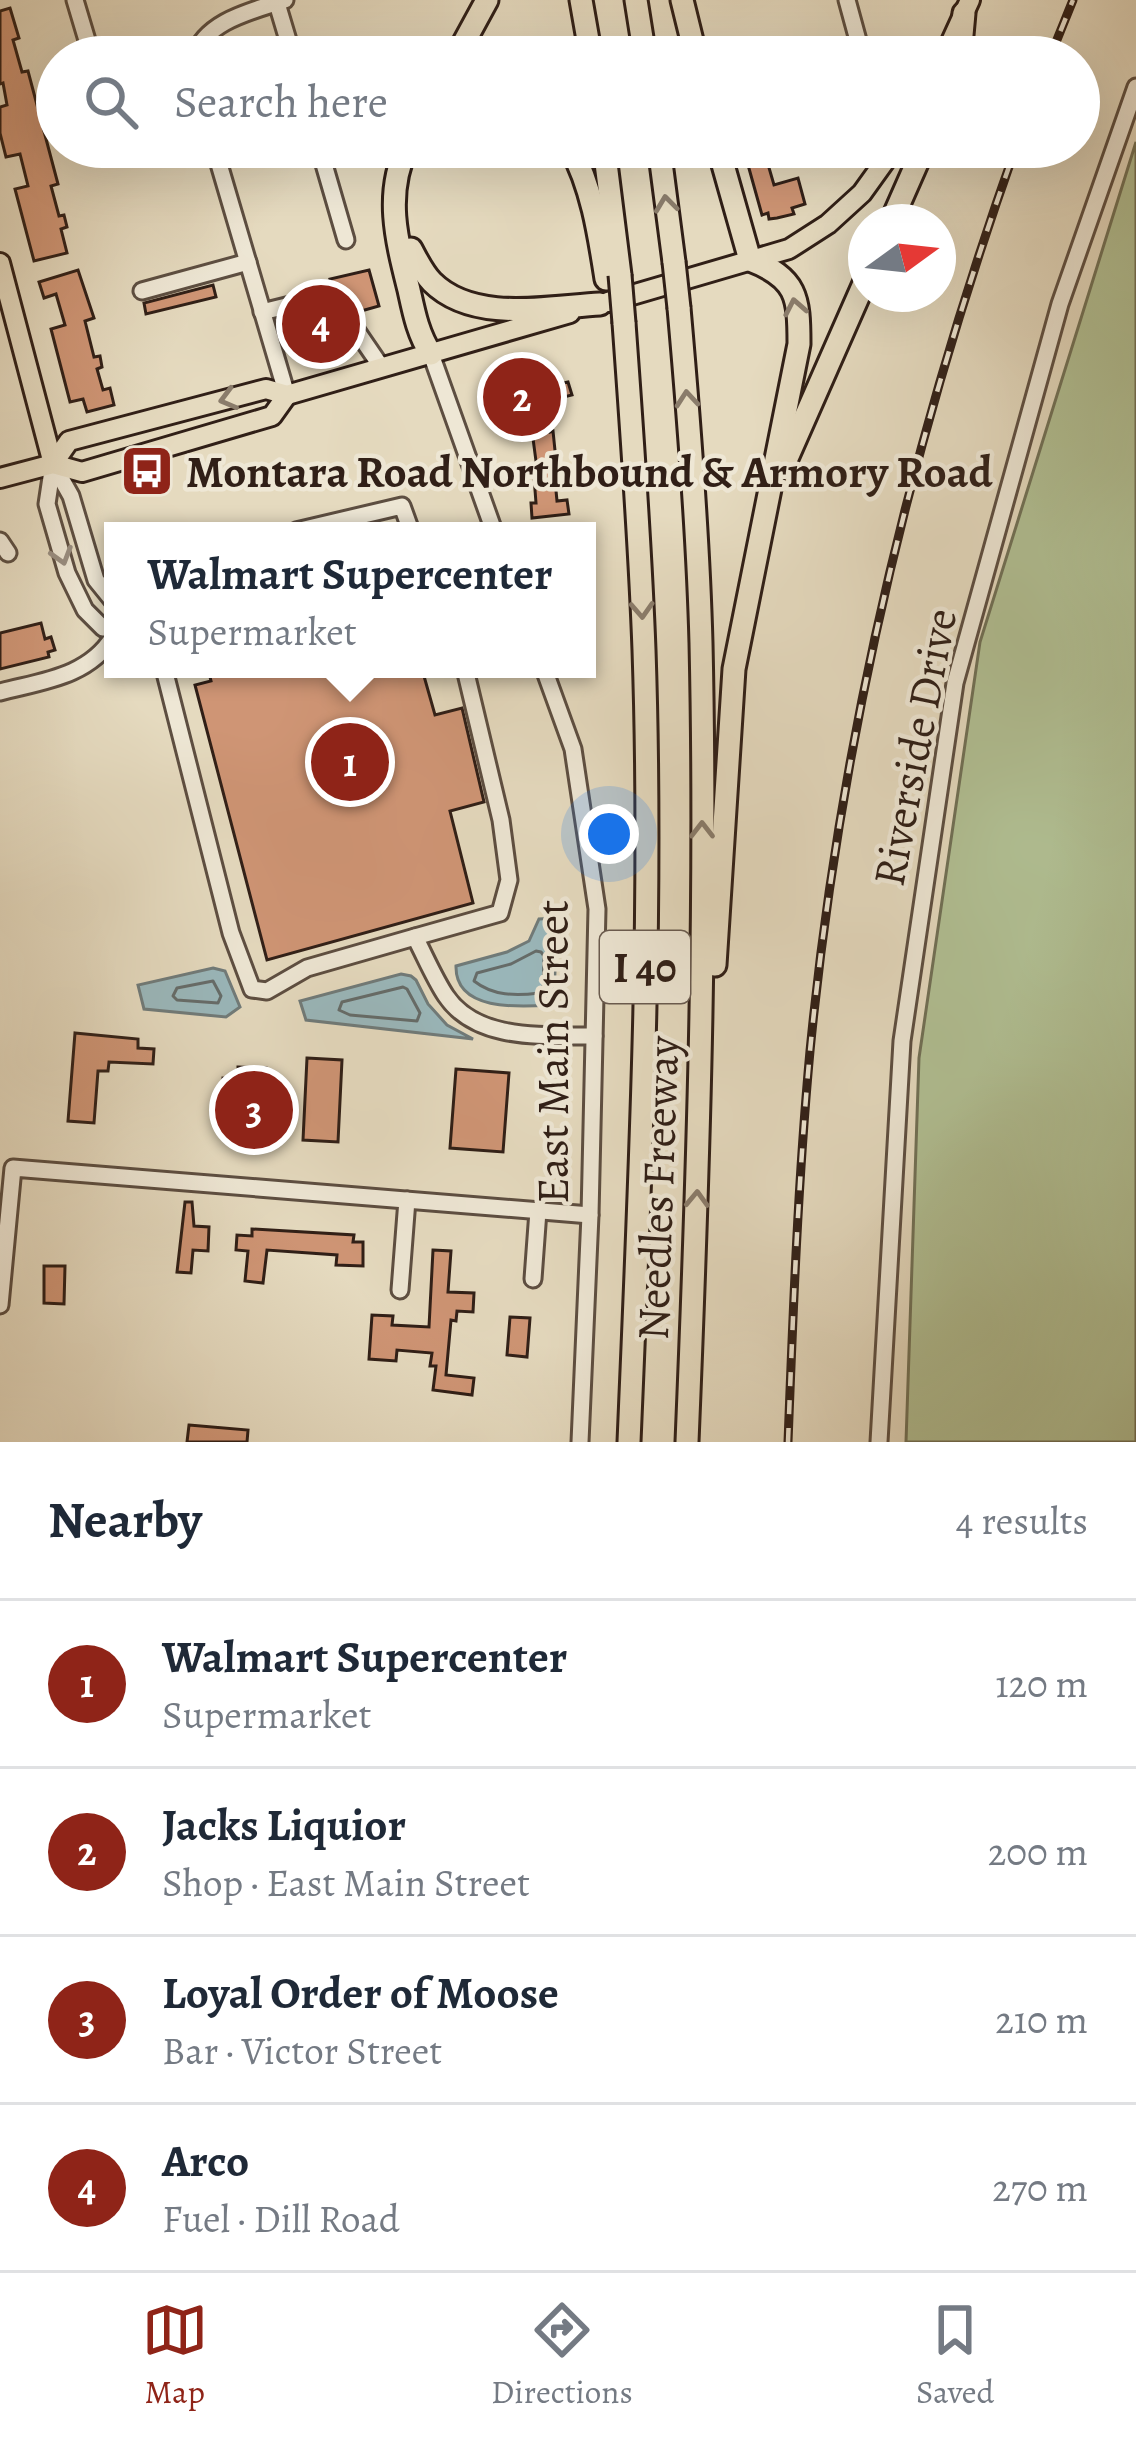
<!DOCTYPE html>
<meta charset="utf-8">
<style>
:root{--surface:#fff;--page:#f6f6f7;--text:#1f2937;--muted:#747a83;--line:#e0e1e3;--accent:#8f2418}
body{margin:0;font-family:Alegreya,serif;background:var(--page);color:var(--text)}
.compass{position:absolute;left:848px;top:204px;width:108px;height:108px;border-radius:50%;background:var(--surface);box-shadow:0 12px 48px #0002;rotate:75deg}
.you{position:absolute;left:609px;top:834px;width:42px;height:42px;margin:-30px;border:9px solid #fff;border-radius:50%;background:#1a73e8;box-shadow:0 0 0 18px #1a73e833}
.badge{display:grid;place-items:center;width:78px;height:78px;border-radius:50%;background:var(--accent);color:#fff;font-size:39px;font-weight:700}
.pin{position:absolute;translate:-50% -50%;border:6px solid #fff;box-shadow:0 3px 12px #0006}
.popup{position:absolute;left:104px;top:522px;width:492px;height:156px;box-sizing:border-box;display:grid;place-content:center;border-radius:0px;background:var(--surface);filter:drop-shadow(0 3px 9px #0005);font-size:39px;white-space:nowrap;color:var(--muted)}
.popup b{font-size:45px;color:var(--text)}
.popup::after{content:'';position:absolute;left:50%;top:100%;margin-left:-24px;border:24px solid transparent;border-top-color:var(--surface)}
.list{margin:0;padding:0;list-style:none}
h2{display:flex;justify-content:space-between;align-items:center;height:156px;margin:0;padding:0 48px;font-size:51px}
h2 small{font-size:39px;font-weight:400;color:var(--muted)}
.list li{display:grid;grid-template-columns:78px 1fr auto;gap:36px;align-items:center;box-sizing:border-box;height:168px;padding:0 48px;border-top:3px solid var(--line)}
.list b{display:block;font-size:45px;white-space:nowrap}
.list p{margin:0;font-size:39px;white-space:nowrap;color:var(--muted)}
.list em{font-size:39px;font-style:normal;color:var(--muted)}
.icon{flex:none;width:66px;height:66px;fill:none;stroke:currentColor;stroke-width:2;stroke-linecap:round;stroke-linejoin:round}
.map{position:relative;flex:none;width:1136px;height:1442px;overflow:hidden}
.search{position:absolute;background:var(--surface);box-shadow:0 12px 48px #0002;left:36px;right:36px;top:36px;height:132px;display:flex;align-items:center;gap:30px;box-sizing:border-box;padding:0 42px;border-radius:66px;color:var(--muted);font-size:45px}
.sheet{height:828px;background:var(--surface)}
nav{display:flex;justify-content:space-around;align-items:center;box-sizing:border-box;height:168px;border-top:3px solid var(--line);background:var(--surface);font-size:33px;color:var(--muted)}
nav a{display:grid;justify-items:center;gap:6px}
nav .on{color:var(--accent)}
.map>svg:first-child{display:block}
.green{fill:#b1c094;stroke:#707056;stroke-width:3}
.water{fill:#9ab8bc;stroke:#707b7a;stroke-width:3}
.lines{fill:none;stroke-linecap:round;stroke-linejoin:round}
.shore{stroke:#656c6a;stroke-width:3}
.building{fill:#cf9575;stroke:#301f17;stroke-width:3}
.minor-casing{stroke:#5d4e41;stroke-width:21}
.major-casing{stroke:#301f17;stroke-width:24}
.highway-casing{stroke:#301f17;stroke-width:27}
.minor{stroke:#eee7d5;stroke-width:15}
.major{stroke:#e5dabf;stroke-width:18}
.highway{stroke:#e5dabf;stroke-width:21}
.rail-casing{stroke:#301f17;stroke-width:9}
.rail{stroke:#eee7d5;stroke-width:4.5;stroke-dasharray:14;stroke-linecap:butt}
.highway-bridge-casing{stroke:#301f17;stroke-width:27;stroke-linecap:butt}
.highway-bridge{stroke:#e5dabf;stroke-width:21}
.oneway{stroke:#8a7c6b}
.oneway2{stroke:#988d80}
.labels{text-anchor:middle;stroke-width:9;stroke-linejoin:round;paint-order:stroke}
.shield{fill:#eee7d5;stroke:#695b50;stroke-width:3}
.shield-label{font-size:42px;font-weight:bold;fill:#301f17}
.poi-label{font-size:45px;font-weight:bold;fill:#301f17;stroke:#eee7d5;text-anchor:start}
.street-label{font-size:45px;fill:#301f17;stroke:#eee7d5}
</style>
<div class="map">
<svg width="1136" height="1442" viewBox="0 0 1136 1442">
<rect width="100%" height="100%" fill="#e5dabf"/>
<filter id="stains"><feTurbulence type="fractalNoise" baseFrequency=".00167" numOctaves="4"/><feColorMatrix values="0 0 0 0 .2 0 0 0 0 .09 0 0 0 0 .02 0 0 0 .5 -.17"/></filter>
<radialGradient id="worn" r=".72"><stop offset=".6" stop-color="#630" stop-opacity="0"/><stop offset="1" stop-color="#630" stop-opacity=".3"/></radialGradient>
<polygon class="green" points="1136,142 1136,1442 906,1442 919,1058 980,642"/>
<g class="water">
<path d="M557 918 554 997 552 1005C520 1007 455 1012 456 966L507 952 529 941 539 919Z"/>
<polygon points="213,968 225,971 240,1007 226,1017 144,1009 138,985"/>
<polygon points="401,974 411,976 416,980 428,1004 447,1025 473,1039 306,1020 300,1001"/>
</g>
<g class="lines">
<g class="shore">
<path d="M536 951 541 952 544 956 543 989 539 993C516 996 493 996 474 981L477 973 511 964Z"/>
<polygon points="213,981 221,996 218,1003 177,1000 173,996 177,988"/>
<polygon points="403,987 407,989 420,1013 417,1021 350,1015 339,1010 342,1002"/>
</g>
</g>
<g class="building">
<polygon points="10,8 19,38 13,40 22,72 28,71 58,184 51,186 59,216 64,215 67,227 61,229 67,253 34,261 15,189 28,186 20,154 6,157 0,133 0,107 7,105 3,83 0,84 0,11"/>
<polygon points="743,147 763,147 774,185 798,178 805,204 792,208 794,214 777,218 769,219 768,213 762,215"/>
<polygon points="78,270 94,318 85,321 94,357 100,356 102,367 97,369 103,390 110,388 114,405 87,412 83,399 70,402 51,329 65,325 56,294 44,298 39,282"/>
<polygon points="369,270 379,306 354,313 336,299 330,279"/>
<polygon points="213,285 216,297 146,314 144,303"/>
<polygon points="535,372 539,388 568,382 572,395 543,402 550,432 553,431 557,470 554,470 557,501 567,500 569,514 532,518 531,503 536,503 534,477 538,476 530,416 508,422 498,382"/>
<polygon points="41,623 45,639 51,637 55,650 48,652 49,657 0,669 0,633"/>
<polygon points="208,669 422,669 435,715 462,708 484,802 450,811 473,903 267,960 195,685 211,681"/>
<polygon points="75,1033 138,1039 138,1048 154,1049 153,1064 109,1062 108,1071 98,1071 94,1123 68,1121"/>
<polygon points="307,1058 342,1060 338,1142 303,1140"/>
<polygon points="238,1067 266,1068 263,1137 231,1136 232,1108 222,1108 223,1078 238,1079"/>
<polygon points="456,1069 509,1073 503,1152 450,1148"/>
<polygon points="185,1202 192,1202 194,1226 209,1227 208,1251 193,1250 191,1273 177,1272"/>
<polygon points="252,1229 354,1235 353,1242 363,1242 363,1266 336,1265 337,1255 267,1250 263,1283 245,1281 248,1251 236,1250 237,1235 252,1236"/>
<polygon points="433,1250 451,1251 448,1292 474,1293 473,1312 457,1311 456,1321 451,1320 446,1375 474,1378 472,1395 433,1390 436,1366 430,1366 432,1353 397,1350 396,1361 369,1359 372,1315 393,1316 392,1325 429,1327"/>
<polygon points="44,1266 65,1266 64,1304 44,1303"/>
<polygon points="510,1317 530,1318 527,1357 507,1355"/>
<polygon points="189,1425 248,1430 247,1442 187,1442"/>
</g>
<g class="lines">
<g class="minor-casing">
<g id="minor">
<polyline points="75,0 92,57"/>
<polyline points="276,0 293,57"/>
<polyline points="847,0 862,55 867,57"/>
<path d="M194 57C205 21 252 11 285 0"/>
<polyline points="214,147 287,395"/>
<polyline points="319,147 346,240"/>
<polyline points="142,291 248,262"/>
<polyline points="262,312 315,299 354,327 382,368"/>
<polyline points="431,354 494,531"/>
<polyline points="53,464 47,504 67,573 85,610 103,628 113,626"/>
<polyline points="53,464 71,496 96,580 113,601"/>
<polyline points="296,531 402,506 411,531"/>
<polyline points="0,541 8,553"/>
<path d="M164 669 231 933 252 989 267 991 307 968 415 937C425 956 434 978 446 996 477 1042 545 1035 594 1036"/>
<polyline points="544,669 573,749 597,909 590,1215 580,1442"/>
<path d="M0 692C42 681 88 677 113 637"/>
<polyline points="415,937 500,913 509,880 501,820 465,669"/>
<polyline points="533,1279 538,1211"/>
<polyline points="400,1290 407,1200"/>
<polyline points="0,1305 13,1168 590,1215"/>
<polyline points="879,1442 902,1041 955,683 1060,304 1136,87"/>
</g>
</g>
<g class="major-casing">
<g id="major">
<polyline points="944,57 970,0"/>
<polyline points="0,263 53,464"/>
<polyline points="608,302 789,249 828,224 862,193 895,147"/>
<polyline points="53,464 69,441 266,389 287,395 570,313"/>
<polyline points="0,478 53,464 82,472 272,416 287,395"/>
</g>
</g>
<g class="highway-casing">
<g id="highway">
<polyline points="581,0 591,57"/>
<polyline points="636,0 645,57"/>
<polyline points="682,0 696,57"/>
<polyline points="456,57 487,0"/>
<polyline points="960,57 964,13"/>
<path d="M407 147C384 194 397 242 409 290 414 313 418 334 431 354"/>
<path d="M570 147C592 187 599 234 606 279"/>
<polyline points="604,147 620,275"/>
<polyline points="659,147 674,262"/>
<polyline points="891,222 924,147"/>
<path d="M411 249C417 260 423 273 432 282 473 323 548 307 600 304"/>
<path d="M679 308C689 420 698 531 701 643 707 910 698 1176 687 1442"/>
<path d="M624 323C632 432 640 541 644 650 653 914 640 1179 629 1442"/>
<polyline points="784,465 866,279"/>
<path d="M715 965 734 669 799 344C799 297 797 278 750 260L718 147"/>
</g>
</g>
<use href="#minor" class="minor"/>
<use href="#major" class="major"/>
<use href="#highway" class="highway"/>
<g class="rail-casing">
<g id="rail">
<polyline points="1050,57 1073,0"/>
<path d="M788 1442C793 1312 798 1181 810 1051 840 742 912 438 1016 147"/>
</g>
</g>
<use href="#rail" class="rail"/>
<g class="highway-bridge-casing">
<g id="highway-bridge">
<polyline points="674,262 679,308"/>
<polyline points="620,275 624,323"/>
</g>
</g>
<use href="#highway-bridge" class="highway-bridge"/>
</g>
<defs><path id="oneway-chevron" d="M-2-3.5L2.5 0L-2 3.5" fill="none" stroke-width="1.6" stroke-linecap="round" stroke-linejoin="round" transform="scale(3)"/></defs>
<g class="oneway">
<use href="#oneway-chevron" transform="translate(666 204) rotate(-97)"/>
<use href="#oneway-chevron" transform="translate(795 307) rotate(-101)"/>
<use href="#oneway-chevron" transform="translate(228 399) rotate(165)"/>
<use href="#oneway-chevron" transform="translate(687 399) rotate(-95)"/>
<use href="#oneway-chevron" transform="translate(642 610) rotate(87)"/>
<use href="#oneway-chevron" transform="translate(702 830) rotate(-90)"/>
<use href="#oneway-chevron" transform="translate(697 1199) rotate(-88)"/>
</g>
<use class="oneway2" href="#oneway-chevron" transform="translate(62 556) rotate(73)"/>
<defs>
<g id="bus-square" transform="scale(2.7)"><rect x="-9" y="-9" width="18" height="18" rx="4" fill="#8f2418" stroke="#eee7d5"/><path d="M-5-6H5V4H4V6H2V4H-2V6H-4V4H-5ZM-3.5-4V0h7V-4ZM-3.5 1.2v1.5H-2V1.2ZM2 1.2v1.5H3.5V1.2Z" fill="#fff"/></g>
</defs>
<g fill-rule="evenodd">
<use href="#bus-square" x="147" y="471"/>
</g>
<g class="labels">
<rect class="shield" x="600" y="931" width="90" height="72" rx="9"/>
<g class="shield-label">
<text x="645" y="982">I 40</text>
</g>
<g class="poi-label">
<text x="186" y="487">Montara Road Northbound &amp; Armory Road</text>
</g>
<g class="street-label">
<text transform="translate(914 747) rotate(-79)" y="16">Riverside Drive</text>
<text transform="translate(552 1052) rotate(-90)" y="16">East Main Street</text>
<text transform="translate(657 1188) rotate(-88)" y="16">Needles Freeway</text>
</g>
</g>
<rect width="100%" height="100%" filter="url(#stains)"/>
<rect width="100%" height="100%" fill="url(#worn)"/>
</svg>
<svg class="compass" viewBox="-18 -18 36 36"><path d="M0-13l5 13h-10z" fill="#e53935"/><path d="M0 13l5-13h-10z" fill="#747a83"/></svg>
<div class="you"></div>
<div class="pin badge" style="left:350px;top:762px">1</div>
<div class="popup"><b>Walmart Supercenter</b>Supermarket</div>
<div class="pin badge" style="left:522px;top:397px">2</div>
<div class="pin badge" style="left:254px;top:1110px">3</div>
<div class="pin badge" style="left:321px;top:324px">4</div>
<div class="search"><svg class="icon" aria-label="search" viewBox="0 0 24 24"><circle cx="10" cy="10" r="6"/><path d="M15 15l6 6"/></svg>Search here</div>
</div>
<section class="sheet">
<h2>Nearby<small>4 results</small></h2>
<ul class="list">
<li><span class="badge">1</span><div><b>Walmart Supercenter</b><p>Supermarket</p></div><em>120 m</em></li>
<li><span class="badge">2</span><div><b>Jacks Liquior</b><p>Shop · East Main Street</p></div><em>200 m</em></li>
<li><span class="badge">3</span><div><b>Loyal Order of Moose</b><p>Bar · Victor Street</p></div><em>210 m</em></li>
<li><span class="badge">4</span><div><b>Arco</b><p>Fuel · Dill Road</p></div><em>270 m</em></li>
</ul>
</section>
<nav>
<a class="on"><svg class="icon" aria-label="map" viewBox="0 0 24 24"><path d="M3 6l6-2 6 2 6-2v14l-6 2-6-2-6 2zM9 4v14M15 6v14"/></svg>Map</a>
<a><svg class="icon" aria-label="directions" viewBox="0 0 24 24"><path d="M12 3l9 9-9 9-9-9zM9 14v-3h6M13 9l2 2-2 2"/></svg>Directions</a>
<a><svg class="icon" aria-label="saved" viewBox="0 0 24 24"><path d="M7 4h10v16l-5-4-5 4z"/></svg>Saved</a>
</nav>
